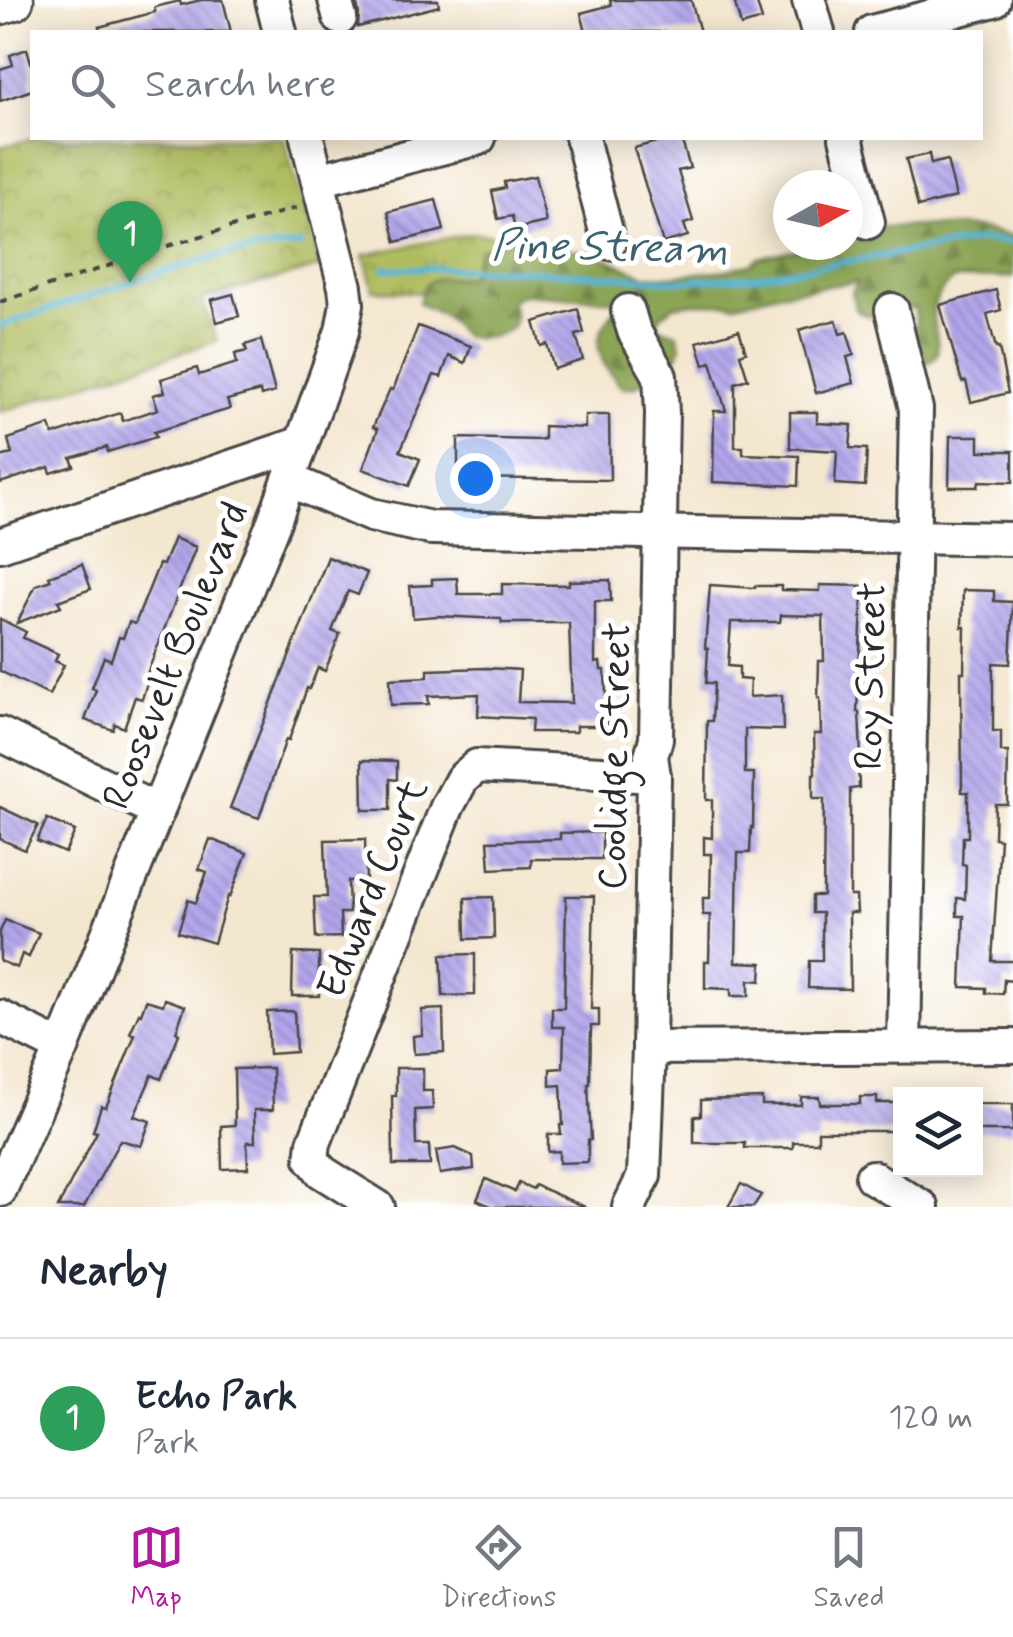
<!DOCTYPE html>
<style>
:root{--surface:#fff;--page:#f2f2f3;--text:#1f2937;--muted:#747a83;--line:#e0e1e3;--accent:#b5179e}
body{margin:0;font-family:Mynerve,sans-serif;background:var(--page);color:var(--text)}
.controls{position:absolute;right:30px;bottom:30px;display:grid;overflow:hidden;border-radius:0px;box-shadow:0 5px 25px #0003}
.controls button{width:90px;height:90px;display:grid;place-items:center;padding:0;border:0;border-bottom:2px solid var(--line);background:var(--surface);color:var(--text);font:50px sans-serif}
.compass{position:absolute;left:773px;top:170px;width:90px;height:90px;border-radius:50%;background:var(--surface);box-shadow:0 5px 25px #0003;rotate:82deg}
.you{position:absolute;left:475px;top:478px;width:35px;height:35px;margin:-25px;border:8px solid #fff;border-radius:50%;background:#1a73e8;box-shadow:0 0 0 15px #1a73e833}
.badge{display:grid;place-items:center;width:65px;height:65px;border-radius:50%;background:var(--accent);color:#fff;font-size:32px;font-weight:700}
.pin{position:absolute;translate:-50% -82px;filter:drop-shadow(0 2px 5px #0008)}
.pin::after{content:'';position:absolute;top:52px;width:35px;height:30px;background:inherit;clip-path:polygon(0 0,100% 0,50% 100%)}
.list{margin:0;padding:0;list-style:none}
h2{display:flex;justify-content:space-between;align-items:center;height:130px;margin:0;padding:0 40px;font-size:42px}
h2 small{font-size:32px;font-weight:400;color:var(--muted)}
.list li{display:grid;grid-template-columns:65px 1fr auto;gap:30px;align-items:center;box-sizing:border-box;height:160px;padding:0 40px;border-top:2px solid var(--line)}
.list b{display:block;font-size:38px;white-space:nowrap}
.list p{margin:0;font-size:32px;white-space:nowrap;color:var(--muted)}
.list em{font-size:32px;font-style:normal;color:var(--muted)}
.icon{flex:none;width:55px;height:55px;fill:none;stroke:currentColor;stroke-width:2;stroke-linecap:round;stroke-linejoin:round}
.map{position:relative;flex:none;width:1013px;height:1207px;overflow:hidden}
.search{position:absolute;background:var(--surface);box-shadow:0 5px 25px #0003;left:30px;right:30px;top:30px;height:110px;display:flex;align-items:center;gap:25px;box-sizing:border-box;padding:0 35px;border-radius:0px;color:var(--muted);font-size:38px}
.sheet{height:290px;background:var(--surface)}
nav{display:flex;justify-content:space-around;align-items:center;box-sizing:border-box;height:140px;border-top:2px solid var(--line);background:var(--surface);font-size:28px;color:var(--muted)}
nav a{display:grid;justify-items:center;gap:5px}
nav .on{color:var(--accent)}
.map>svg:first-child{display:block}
.grass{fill:url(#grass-tufts);stroke:#6d7444;stroke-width:2.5}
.forest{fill:url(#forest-firs);stroke:#5b6840;stroke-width:2.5}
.park{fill:url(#park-crowns);stroke:#6d7444;stroke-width:2.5}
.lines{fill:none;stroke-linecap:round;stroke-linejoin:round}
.stream{stroke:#57b6d6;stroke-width:6}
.building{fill:url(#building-back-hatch)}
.minor-casing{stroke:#494744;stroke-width:38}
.major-casing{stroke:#494744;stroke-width:45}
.path{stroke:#494744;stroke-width:4;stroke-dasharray:8 8;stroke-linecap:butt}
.minor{stroke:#fff;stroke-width:32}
.major{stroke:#fff;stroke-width:40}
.labels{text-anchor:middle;stroke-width:10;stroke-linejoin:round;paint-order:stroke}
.street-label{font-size:40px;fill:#2b2b2b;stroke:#fff}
.water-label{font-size:42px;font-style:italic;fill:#3d636f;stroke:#fff}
</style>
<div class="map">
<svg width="1013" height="1207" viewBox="0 0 1013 1207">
<defs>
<pattern id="grass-tufts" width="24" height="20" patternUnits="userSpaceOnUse" patternTransform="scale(2.5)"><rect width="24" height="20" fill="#afbc5e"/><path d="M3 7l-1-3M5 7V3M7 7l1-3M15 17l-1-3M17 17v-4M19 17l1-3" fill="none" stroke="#8f994e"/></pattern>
<pattern id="forest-firs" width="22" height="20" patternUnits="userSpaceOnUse" patternTransform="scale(2.5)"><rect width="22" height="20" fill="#8ba455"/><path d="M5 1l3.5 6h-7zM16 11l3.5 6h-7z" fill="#728647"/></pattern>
<pattern id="park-crowns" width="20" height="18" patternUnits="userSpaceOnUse" patternTransform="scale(2.5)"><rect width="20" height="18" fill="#afbc5e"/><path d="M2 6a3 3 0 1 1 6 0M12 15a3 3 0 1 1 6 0" fill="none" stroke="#8f994e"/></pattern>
<pattern id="building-back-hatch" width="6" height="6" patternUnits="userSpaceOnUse" patternTransform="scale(2.5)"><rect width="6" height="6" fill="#b2a6ec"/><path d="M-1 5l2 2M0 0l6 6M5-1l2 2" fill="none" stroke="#9187bf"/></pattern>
</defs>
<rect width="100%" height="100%" fill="#fff"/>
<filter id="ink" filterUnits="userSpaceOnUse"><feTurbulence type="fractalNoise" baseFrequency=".01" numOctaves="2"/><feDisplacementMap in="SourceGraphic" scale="20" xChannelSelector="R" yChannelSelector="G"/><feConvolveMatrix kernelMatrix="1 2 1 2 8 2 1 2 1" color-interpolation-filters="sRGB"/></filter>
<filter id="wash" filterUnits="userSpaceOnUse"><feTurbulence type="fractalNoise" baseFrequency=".0048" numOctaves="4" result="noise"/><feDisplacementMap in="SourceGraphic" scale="40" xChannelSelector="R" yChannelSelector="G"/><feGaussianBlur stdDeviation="2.25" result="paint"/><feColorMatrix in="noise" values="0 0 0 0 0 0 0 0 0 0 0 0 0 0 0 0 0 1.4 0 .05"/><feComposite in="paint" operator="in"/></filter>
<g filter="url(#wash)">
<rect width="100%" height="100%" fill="#f4e7d0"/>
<polygon class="grass" points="473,233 520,238 481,249 475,261 473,272 467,278 444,278 424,293 373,290 364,255"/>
<path class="forest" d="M920 226 979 229 1013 236V277L954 279C943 287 933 300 933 314 933 333 950 360 921 364L910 333 916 324 915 308C891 308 878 326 855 309L852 293 857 282 778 293 736 304 695 303 673 306 660 317 656 326 677 333 681 345 679 354 644 382 633 387H621C589 349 593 335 622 301L524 294 512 299C512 306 516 315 514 322 510 337 476 341 463 335 456 331 453 323 447 318 439 313 427 308 419 303 421 298 421 292 424 287 432 274 454 279 467 278L473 272 480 249 520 238 541 240 556 247 593 253 644 275 670 276 727 270 752 263 758 258 788 251 825 245H848V236L881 227Z"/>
<polygon class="park" points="34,138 284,138 320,267 202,299 217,341 0,412 0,147"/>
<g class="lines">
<g class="stream">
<polyline points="384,269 431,268 520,270 679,281 750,277 981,240 1013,242"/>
<polyline points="0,326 158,273 230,253 301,245"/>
</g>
</g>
<g id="blocks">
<g class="building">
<polygon points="201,0 223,0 231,32 100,32 99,27 155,12 155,7 180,1 181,5"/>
<polygon points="356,0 438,0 439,6 358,27 359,14"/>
<polygon points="610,0 691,0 700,32 586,32 581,13 611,5"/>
<polygon points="734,0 756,0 762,20 741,26"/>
<polygon points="27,49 32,66 32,90 0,101 0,69 13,65 10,55"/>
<polygon points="671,138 681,138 690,168 678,171 693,221 684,224 688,236 663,243 634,148"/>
<polygon points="929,154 931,164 947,160 956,197 918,207 906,159"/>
<polygon points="535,176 546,222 515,229 512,216 498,219 492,191 505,188 504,182"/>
<polygon points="436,200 444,230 396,242 388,212"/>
<polygon points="996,290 1001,310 987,314 996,348 999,348 1008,393 971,402 966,381 962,382 940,305"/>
<polygon points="233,294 239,316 217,322 211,300"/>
<polygon points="578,309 584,333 576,335 583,360 554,369 547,344 541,346 534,322"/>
<polygon points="836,320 840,334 847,332 854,355 847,357 854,383 816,393 799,330"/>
<polygon points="418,326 471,346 465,363 449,356 441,377 434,375 400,451 420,459 409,486 363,469 378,429 373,427 390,389 393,390"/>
<polygon points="739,330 746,352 740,354 748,379 735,383 735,447 743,447 743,454 799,456 798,486 713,482 714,411 726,411 711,362 704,365 697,342"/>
<polygon points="261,340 275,392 261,396 260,391 227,400 230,409 154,432 156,437 108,452 107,447 71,458 74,466 51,473 49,467 0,483 0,457 12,454 8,439 50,425 53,435 120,413 123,421 158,409 153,395 165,392 161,379 197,368 199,375 237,363 235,354 247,351 245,345"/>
<polygon points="790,412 817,412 817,423 852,425 850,448 867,449 865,486 835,484 837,451 790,448"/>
<polygon points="585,415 609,415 610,480 458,478 458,438 540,440 544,439 544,426 585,428"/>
<polygon points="950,436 979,436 979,451 1013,451 1013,482 979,481 978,487 949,487"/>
<polygon points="174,538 196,547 145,679 148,680 142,699 135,697 124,728 115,724 113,730 85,720 96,690 92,688 104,657 111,660 119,637 123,638 129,622 135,624 159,564 163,565"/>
<polygon points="328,557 367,573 358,595 348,591 332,631 340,634 325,671 318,668 309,689 307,688 289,740 286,739 259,818 230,808"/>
<polygon points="82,564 91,589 58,601 61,606 17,623 36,585 51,580 49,576"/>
<polygon points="457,578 458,594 502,594 502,584 569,585 569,581 610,580 611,601 595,601 595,663 600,662 601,670 605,670 607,726 576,726 576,732 531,732 532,719 478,716 479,694 428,696 429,704 391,705 390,679 428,677 428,670 487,668 520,670 518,702 572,703 569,623 502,623 501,619 437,616 413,618 410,586 432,585 432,579"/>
<polygon points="710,585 755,588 755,586 781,586 781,590 820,591 820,585 863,586 857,712 859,712 861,755 858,755 859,788 850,789 850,896 856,896 857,913 849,913 850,989 808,988 809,961 822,961 822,913 812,913 812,896 823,896 824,799 813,799 813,774 815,774 814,734 821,734 820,698 818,698 819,661 824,661 823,616 781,615 780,622 731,622 728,666 739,667 739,679 750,680 749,697 782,695 783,730 745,729 745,773 754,773 753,828 751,827 750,853 738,853 736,962 762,963 761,981 749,980 749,996 731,996 731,989 705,988 705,961 709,961 710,915 703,915 703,898 710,898 711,854 704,854 704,837 712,838 712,800 706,800 707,721 712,721 714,683 706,683 708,649 705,648"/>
<polygon points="963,590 994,591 994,601 1013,602 1010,664 993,663 993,731 1001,731 1001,752 1008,752 1007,804 995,804 994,838 1000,839 992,961 1013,961 1013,981 1004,980 1003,994 986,993 986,988 961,987 964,916 957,916 957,898 965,899 966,865 962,864 963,837 968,837 968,792 962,792 961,672 964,672 965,627 962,627"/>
<polygon points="0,619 26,632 23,638 58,654 55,661 64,665 49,695 0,671"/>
<polygon points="362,760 397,761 397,780 390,779 390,810 363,810"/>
<polygon points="0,807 38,825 25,850 0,839"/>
<polygon points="47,819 75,831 65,853 37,841"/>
<polygon points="602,832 602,859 531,859 531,867 490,869 488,841 560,839 560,833"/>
<polygon points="210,839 247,853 230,897 228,896 214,943 178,932 188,900 196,903 207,872 199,869"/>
<polygon points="365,839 366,880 348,881 349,913 340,913 341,937 316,938 314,897 327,897 325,840"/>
<polygon points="566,896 594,896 591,1009 599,1009 599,1026 591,1026 590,1084 588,1084 591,1140 588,1140 588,1162 559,1163 559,1151 548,1152 548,1134 561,1134 560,1125 563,1125 561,1085 550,1086 550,1069 563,1068 564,1027 552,1027 552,1008 564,1008"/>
<polygon points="493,897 494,938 466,939 465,898"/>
<polygon points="5,920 39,933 29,957 22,954 17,968 0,961 0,932"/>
<polygon points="293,953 319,954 319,996 292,996"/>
<polygon points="475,954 475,995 443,996 441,955"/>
<polygon points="165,999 185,1006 176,1032 179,1034 161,1079 152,1075 134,1116 150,1121 141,1146 120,1140 84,1207 58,1207 97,1132 93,1131 101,1106 106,1107 135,1035 130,1033 139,1013 141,1014 146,1000 163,1005"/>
<polygon points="443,1009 444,1052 414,1054 413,1036 422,1035 422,1010"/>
<polygon points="294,1011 296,1052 269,1054 267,1012"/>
<polygon points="272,1068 273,1110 254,1110 255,1142 247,1142 248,1168 222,1169 221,1126 235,1125 234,1069"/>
<polygon points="396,1068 423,1068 423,1091 432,1091 433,1109 415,1110 416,1145 429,1145 430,1165 393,1165 392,1096 396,1096"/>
<polygon points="801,1097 819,1097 820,1104 860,1104 860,1097 877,1097 877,1103 900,1103 900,1131 818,1131 818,1142 793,1142 793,1148 745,1148 745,1143 694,1143 694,1116 701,1116 701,1100 762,1098 762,1105 801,1105"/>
<rect x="976" y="1104" width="37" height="27"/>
<polygon points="455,1148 473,1156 474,1169 440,1174 436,1151"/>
<polygon points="486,1179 515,1192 519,1183 533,1189 535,1185 585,1207 492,1207 477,1200"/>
<polygon points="741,1184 761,1195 753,1207 728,1207"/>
</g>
</g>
</g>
<g filter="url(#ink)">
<use href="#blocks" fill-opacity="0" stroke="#494744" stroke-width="2.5"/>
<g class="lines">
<g class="minor-casing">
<g id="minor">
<polyline points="272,0 280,32"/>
<polyline points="335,0 340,18"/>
<polyline points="809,0 818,32"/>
<polyline points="872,32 994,0"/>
<polyline points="582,138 609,243"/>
<polyline points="846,138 868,222"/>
<polyline points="318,180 479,138"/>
<polyline points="892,310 916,409 904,1046"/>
<polyline points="628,311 634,331 660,376 662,413 656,739 651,756 654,776 649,1048 644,1176 629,1207"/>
<polyline points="289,480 371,515 431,528 1013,539"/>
<polyline points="0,545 302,443"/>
<polyline points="0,734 158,811"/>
<polyline points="0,1017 62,1048"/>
<polyline points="649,1048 1013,1046"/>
<polyline points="872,1177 922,1207"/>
<polyline points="0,1190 62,1048 273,524 342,331 347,304 345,287 307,138"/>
<polyline points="378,1207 322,1172 312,1159 314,1143 447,807 462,779 477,766 654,776"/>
</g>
</g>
<g class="major-casing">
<polyline id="major" points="0,4 13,0"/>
</g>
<polyline class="path" points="0,302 171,245 296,208"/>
<use href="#minor" class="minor"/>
<use href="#major" class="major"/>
</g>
</g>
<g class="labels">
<g class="street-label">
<text transform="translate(174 655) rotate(-68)" y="14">Roosevelt Boulevard</text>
<text transform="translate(869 676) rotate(-89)" y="14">Roy Street</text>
<text transform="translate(613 756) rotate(-89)" y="14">Coolidge Street</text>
<text transform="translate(371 888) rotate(-68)" y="14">Edward Court</text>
</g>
<g class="water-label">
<text transform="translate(610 245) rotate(1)" y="15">Pine Stream</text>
</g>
</g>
</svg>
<div class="controls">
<button><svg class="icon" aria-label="layers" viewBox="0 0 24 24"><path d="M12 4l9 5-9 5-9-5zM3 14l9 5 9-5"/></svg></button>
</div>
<svg class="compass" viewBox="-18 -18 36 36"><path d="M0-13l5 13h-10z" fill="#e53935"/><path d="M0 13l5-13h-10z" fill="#747a83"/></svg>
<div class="you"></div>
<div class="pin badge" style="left:130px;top:283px;background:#2e9e5b">1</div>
<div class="search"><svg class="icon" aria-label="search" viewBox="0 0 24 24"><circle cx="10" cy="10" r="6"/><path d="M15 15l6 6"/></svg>Search here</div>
</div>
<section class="sheet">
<h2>Nearby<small></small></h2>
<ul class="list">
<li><span class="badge" style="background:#2e9e5b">1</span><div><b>Echo Park</b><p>Park</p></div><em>120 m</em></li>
</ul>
</section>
<nav>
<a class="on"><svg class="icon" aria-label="map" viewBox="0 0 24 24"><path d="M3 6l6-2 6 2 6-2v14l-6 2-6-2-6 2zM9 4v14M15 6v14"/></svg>Map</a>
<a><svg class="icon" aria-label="directions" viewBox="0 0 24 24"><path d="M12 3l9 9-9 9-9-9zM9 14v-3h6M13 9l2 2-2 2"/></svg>Directions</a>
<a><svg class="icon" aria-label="saved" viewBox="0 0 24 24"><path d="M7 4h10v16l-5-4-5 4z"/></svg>Saved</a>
</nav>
